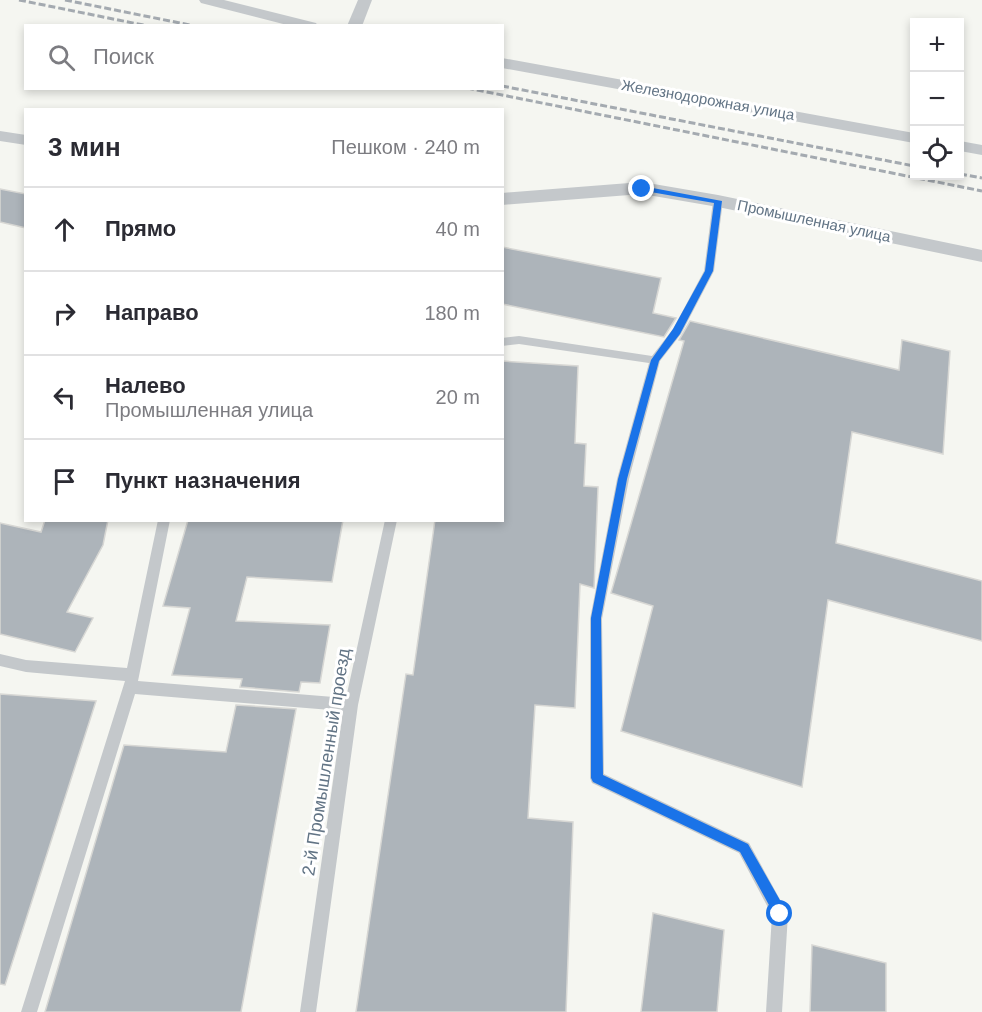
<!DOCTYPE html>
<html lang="ru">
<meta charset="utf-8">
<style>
:root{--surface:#fff;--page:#f2f2f3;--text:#2b2b33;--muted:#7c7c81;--line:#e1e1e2}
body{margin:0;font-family:Helvetica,sans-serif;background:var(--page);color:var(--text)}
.controls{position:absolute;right:18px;top:18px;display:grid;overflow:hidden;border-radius:0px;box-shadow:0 3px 9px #0003}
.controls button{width:54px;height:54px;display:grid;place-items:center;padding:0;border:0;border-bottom:2px solid var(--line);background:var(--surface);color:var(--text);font:30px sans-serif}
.stop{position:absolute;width:18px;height:18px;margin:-14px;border:4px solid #1a73e8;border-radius:50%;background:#fff}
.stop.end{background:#1a73e8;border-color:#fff;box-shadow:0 2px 6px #0008}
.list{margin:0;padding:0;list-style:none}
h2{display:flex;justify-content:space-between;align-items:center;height:78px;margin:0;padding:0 24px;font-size:26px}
h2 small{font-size:20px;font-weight:400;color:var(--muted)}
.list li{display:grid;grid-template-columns:39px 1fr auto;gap:18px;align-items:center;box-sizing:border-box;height:84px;padding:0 24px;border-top:2px solid var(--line)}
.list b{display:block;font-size:22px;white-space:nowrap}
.list p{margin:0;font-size:20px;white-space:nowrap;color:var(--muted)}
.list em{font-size:20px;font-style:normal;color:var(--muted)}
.icon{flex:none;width:33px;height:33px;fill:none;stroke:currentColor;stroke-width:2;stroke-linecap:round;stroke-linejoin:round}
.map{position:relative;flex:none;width:982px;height:1012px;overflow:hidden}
.search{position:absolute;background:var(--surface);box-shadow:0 3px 9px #0003;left:24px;top:24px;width:480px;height:66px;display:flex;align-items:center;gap:15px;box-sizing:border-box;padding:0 21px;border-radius:0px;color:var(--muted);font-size:22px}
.panel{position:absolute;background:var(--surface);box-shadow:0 3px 9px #0003;left:24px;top:108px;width:480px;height:414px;border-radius:0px}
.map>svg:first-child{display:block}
.building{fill:#adb4ba;stroke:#d7d7d4;stroke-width:1.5}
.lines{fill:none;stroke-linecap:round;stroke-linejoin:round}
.service{fill:#c4c8cb;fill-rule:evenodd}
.minor{fill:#c4c8cb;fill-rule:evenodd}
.rail{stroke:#a4aab0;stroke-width:3;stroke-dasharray:7 3;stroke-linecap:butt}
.route{fill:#1a73e8}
.labels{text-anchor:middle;stroke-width:6;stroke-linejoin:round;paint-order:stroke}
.far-street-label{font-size:15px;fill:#627485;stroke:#fff}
.street-label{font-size:18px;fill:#627485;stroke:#fff}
</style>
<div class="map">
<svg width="982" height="1012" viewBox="0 0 982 1012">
<rect width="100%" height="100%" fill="#f5f6f1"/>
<g class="building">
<polygon points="0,189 26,194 26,228 0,222"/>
<polygon points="502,247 661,278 653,313 676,318 664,337 502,304"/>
<polygon points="690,321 899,370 902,340 950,351 943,454 852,432 836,543 982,581 982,641 828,600 802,787 621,731 653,606 611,593 684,341 679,340"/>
<polygon points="502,361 578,366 575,443 586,444 584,486 598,487 594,588 580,584 575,708 535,705 528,818 573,822 566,1012 356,1012 406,674 413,675 435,520 502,520"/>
<polygon points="45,520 108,520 103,545 67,612 93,618 75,652 0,634 0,523 41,532"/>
<polygon points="188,520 343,520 332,582 247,577 236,621 330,625 320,683 301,682 299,692 240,687 242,679 172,675 190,608 163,606"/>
<polygon points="0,694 96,701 5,985 0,984"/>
<polygon points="236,705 296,709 241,1012 45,1012 124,745 226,752"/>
<polygon points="653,913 724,930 717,1012 641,1012"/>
<polygon points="812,945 886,963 886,1012 810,1012"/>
</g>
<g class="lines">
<g class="service">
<polygon points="718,198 723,201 714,271 681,334 660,361 629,479 602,619 604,774 749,843 788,914 782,1012 766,1012 772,915 739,853 592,783 590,778 590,619 617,479 649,363 519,344 502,346 502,338 519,336 652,356 673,329 704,271 713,201"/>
<polygon points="158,520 170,520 138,681 346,698 385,520 397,520 358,705 316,1012 300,1012 343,711 135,694 37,1012 21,1012 125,681 26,672 0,666 0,654 26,660 127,668"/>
</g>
<g class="minor">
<polygon points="199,0 224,0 316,23 318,26 291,26 201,3"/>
<polygon points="358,0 372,0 362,26 347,26"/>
<polygon points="502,58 914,133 914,143 502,68"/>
<polygon points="0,131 26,135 26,145 0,141"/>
<polygon points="960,141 982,145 982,155 960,151"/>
<polygon points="642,182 718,195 982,250 982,262 718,207 642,194 502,205 502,193"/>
</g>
<g class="rail">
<polyline points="19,0 148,26"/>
<polyline points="65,0 195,26"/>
<polyline points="502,86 914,166"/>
<polyline points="467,88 982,191"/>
<polyline points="960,174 982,178"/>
</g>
</g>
<polygon class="route" points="642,186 722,201 713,271 680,334 659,361 627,479 601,618 603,775 748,844 785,909 787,914 785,918 780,920 776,918 740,852 593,782 591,778 591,618 618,479 651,360 673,329 705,271 714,203 639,190 638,189"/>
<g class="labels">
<g class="far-street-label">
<text transform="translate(708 100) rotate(10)" y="5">Железнодорожная улица</text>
<text transform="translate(814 221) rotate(12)" y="5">Промышленная улица</text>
</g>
<g class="street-label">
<text transform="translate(326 762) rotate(-81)" y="6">2-й Промышленный проезд</text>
</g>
</g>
</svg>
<div class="controls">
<button>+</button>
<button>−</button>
<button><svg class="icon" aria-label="locate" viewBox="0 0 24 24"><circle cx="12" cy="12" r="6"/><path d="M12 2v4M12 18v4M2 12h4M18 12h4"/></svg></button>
</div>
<div class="stop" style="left:780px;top:914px"></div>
<div class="stop end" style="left:642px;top:189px"></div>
<div class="search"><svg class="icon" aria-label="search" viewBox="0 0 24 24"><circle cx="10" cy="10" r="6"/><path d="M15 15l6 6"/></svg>Поиск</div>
<section class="panel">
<h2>3 мин<small>Пешком · 240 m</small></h2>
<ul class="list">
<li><svg class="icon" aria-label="ahead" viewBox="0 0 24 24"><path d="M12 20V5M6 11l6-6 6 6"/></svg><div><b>Прямо</b></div><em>40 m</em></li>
<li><svg class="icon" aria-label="right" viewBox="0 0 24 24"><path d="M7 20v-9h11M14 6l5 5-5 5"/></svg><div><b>Направо</b></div><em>180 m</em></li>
<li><svg class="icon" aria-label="left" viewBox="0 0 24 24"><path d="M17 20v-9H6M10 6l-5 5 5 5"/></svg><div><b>Налево</b><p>Промышленная улица</p></div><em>20 m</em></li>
<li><svg class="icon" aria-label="arrive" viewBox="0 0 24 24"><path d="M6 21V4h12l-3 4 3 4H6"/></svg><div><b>Пункт назначения</b></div></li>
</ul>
</section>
</div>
